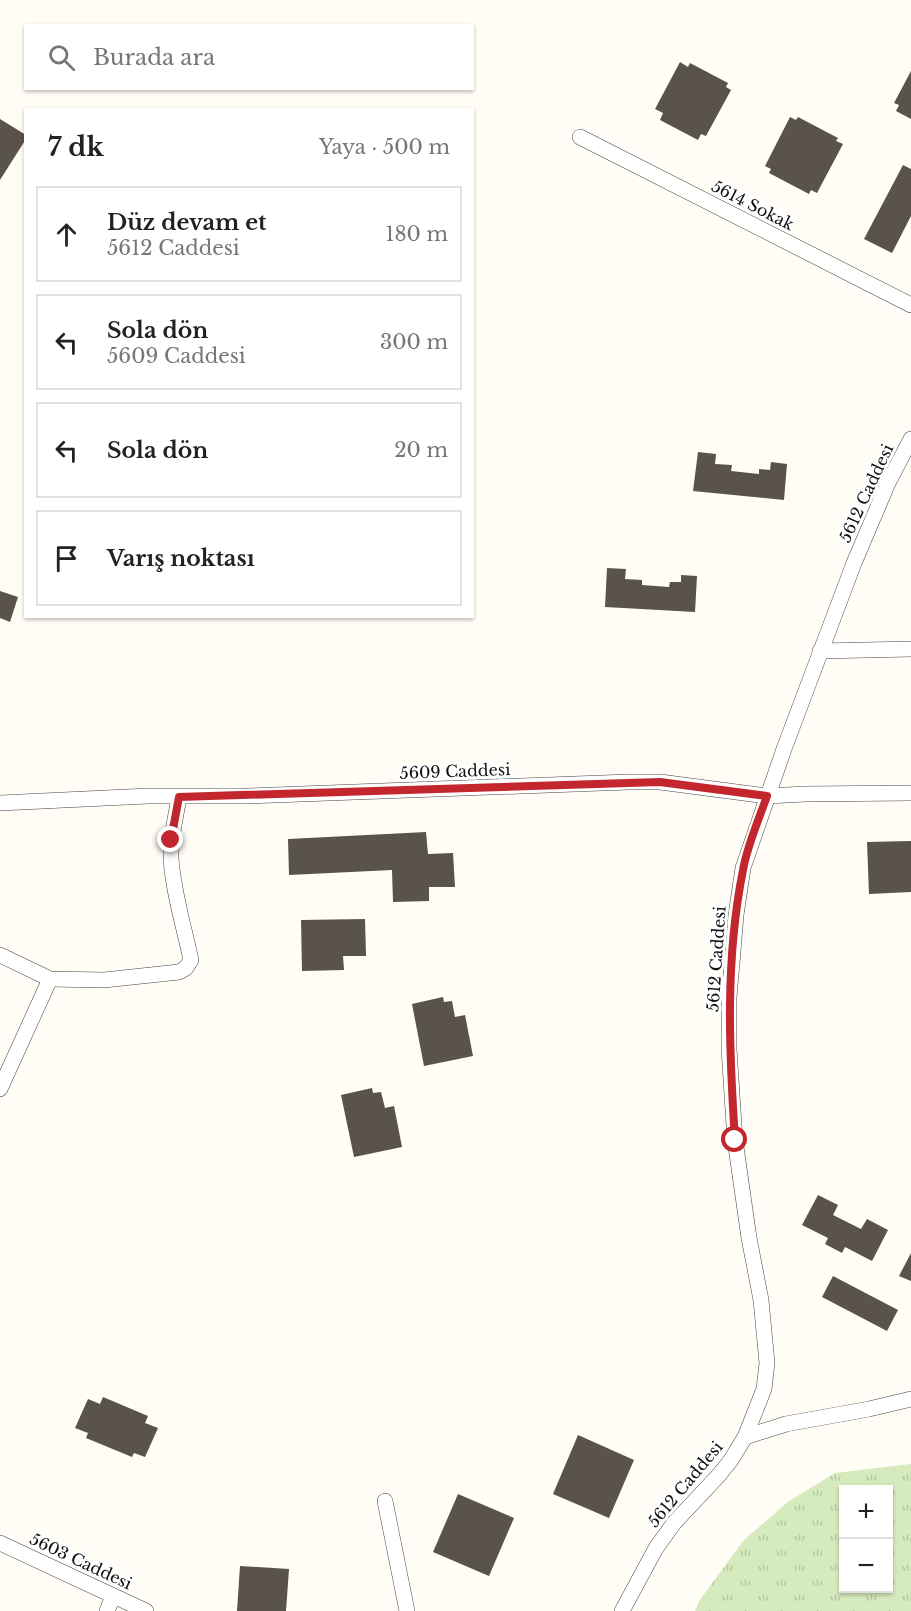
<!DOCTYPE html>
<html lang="tr">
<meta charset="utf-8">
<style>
:root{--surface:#fff;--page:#f2f2f2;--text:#222;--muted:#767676;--line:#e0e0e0}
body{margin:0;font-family:"Libre Baskerville",serif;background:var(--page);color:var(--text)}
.controls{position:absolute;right:18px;bottom:18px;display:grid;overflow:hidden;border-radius:0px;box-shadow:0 2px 4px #0004}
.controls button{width:54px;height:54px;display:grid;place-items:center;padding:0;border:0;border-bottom:2px solid var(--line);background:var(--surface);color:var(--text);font:30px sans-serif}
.stop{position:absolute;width:18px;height:18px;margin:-14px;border:4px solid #c4262e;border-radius:50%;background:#fff}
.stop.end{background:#c4262e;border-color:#fff;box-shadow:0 2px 6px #0008}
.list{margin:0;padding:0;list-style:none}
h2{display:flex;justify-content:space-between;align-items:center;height:78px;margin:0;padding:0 24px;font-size:26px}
h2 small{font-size:20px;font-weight:400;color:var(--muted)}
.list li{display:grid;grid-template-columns:39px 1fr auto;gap:18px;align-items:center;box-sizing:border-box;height:96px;margin:0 12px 12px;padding:0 12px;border:2px solid var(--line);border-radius:0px}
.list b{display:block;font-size:22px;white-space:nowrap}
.list p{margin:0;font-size:20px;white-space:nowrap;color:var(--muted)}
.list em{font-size:20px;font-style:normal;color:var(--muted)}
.icon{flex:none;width:33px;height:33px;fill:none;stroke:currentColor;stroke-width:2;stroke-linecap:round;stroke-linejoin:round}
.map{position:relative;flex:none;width:911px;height:1611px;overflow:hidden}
.search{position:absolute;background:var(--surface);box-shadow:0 2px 4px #0004;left:24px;top:24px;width:450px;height:66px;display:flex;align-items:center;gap:15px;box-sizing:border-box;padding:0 21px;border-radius:0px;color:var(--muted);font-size:22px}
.panel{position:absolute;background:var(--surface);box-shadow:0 2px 4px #0004;left:24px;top:108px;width:450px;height:510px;border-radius:0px}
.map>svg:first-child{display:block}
.grass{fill:url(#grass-tufts);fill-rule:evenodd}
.building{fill:#5a524d}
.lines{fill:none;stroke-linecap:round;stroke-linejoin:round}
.minor-casing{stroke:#444;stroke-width:16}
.minor{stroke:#fff;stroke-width:15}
.route{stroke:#c4262e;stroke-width:8}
.labels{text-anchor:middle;stroke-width:6;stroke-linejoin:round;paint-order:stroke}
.street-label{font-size:16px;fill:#111;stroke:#fff}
</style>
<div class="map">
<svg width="911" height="1611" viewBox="0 0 911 1611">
<defs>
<pattern id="grass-tufts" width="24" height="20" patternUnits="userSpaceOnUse" patternTransform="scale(1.5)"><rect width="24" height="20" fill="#d5ebbd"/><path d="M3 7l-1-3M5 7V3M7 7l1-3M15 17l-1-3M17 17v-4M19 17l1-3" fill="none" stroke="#b6c8a1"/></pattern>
</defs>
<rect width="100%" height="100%" fill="#fffdf5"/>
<path class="grass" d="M911 1464V1611H695L699 1601 744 1540 789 1501 835 1473ZM844 1490H888V1588H844Z"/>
<g class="building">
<polygon points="680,62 688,67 690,63 728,83 726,87 731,90 706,136 701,134 698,140 660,120 663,113 655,109"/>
<polygon points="911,71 911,119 896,111 899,105 894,103"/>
<polygon points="790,117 796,120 798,117 838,138 836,141 843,144 817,193 811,190 809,194 769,173 771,169 765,166"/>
<polygon points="0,119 26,135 26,139 0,180"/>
<polygon points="903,165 911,169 911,216 892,253 864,239"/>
<polygon points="698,452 716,454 715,464 732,465 731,471 759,474 759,469 770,470 771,462 787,464 784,500 693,491"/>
<polygon points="607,568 626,569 625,579 642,580 642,585 669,587 670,582 681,582 681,575 697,576 695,612 605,607"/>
<polygon points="0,591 18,597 10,622 0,618"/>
<polygon points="426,832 428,854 453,853 455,887 429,887 429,901 393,902 392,870 289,875 288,839"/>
<polygon points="911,841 911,892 869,894 867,842"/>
<polygon points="365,919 366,956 343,956 344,970 302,971 301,920"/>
<polygon points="443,997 444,1002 452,1001 455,1017 465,1015 473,1056 424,1066 412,1004"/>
<polygon points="372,1088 373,1093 381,1092 385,1108 394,1106 402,1147 354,1157 341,1095"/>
<polygon points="818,1195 838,1205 833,1215 861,1229 867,1219 888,1230 872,1261 845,1247 842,1253 825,1244 828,1238 802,1225"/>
<polygon points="911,1253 911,1281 899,1276"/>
<polygon points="833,1276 898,1310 887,1331 822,1297"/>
<polygon points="103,1397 148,1416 145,1423 158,1428 145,1457 134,1453 132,1457 86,1438 88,1433 75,1428 88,1399 100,1404"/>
<polygon points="578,1435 634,1460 609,1518 553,1494"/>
<polygon points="458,1494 514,1518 489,1576 433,1552"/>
<polygon points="240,1566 289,1569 286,1611 237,1611"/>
</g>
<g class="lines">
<g class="minor-casing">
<g id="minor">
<polyline points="580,137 911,305"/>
<polyline points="820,651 911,649"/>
<polyline points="0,803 148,796 246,796 629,782 660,782 767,796 805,794 911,793"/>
<path d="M0 955 50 979 104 980 179 972 186 968 191 960C184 927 173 891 171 858 170 838 176 817 179 797"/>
<polyline points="0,1089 50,979"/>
<polyline points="745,1437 786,1424 869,1409 911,1399"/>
<polyline points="385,1501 407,1611"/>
<polyline points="0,1543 146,1611"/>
<polyline points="107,1611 113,1596"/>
<polyline points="622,1611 656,1548 674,1523 719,1475 731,1460 745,1437 764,1389 767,1363 761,1300 749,1238 735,1140 729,1049 729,997 732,963 736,915 743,868 784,749 854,563 888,483 911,439"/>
</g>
</g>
<use href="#minor" class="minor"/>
</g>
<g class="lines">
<path class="route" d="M171 840 179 797 660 782 767 796C759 819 747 846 743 870 725 960 729 1049 735 1140"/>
</g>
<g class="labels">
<g class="street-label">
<text transform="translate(753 205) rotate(27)" y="6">5614 Sokak</text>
<text transform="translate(866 493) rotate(-65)" y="6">5612 Caddesi</text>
<text transform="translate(455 771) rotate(-2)" y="6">5609 Caddesi</text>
<text transform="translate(716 959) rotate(-86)" y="6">5612 Caddesi</text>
<text transform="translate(685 1484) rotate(-50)" y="6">5612 Caddesi</text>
<text transform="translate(81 1561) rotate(25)" y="6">5603 Caddesi</text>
</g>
</g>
</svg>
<div class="controls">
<button>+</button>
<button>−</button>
</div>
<div class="stop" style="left:735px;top:1140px"></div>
<div class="stop end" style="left:171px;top:840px"></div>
<div class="search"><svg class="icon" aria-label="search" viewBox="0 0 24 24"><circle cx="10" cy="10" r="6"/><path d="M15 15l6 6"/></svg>Burada ara</div>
<section class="panel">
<h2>7 dk<small>Yaya · 500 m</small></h2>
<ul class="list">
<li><svg class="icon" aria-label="ahead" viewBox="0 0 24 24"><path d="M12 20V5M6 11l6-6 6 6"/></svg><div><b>Düz devam et</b><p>5612 Caddesi</p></div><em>180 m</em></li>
<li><svg class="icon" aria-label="left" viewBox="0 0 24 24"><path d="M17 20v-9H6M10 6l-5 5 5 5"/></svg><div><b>Sola dön</b><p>5609 Caddesi</p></div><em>300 m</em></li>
<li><svg class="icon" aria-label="left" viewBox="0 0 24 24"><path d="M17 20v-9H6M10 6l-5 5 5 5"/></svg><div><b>Sola dön</b></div><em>20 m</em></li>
<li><svg class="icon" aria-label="arrive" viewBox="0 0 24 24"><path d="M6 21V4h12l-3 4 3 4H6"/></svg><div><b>Varış noktası</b></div></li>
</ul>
</section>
</div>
